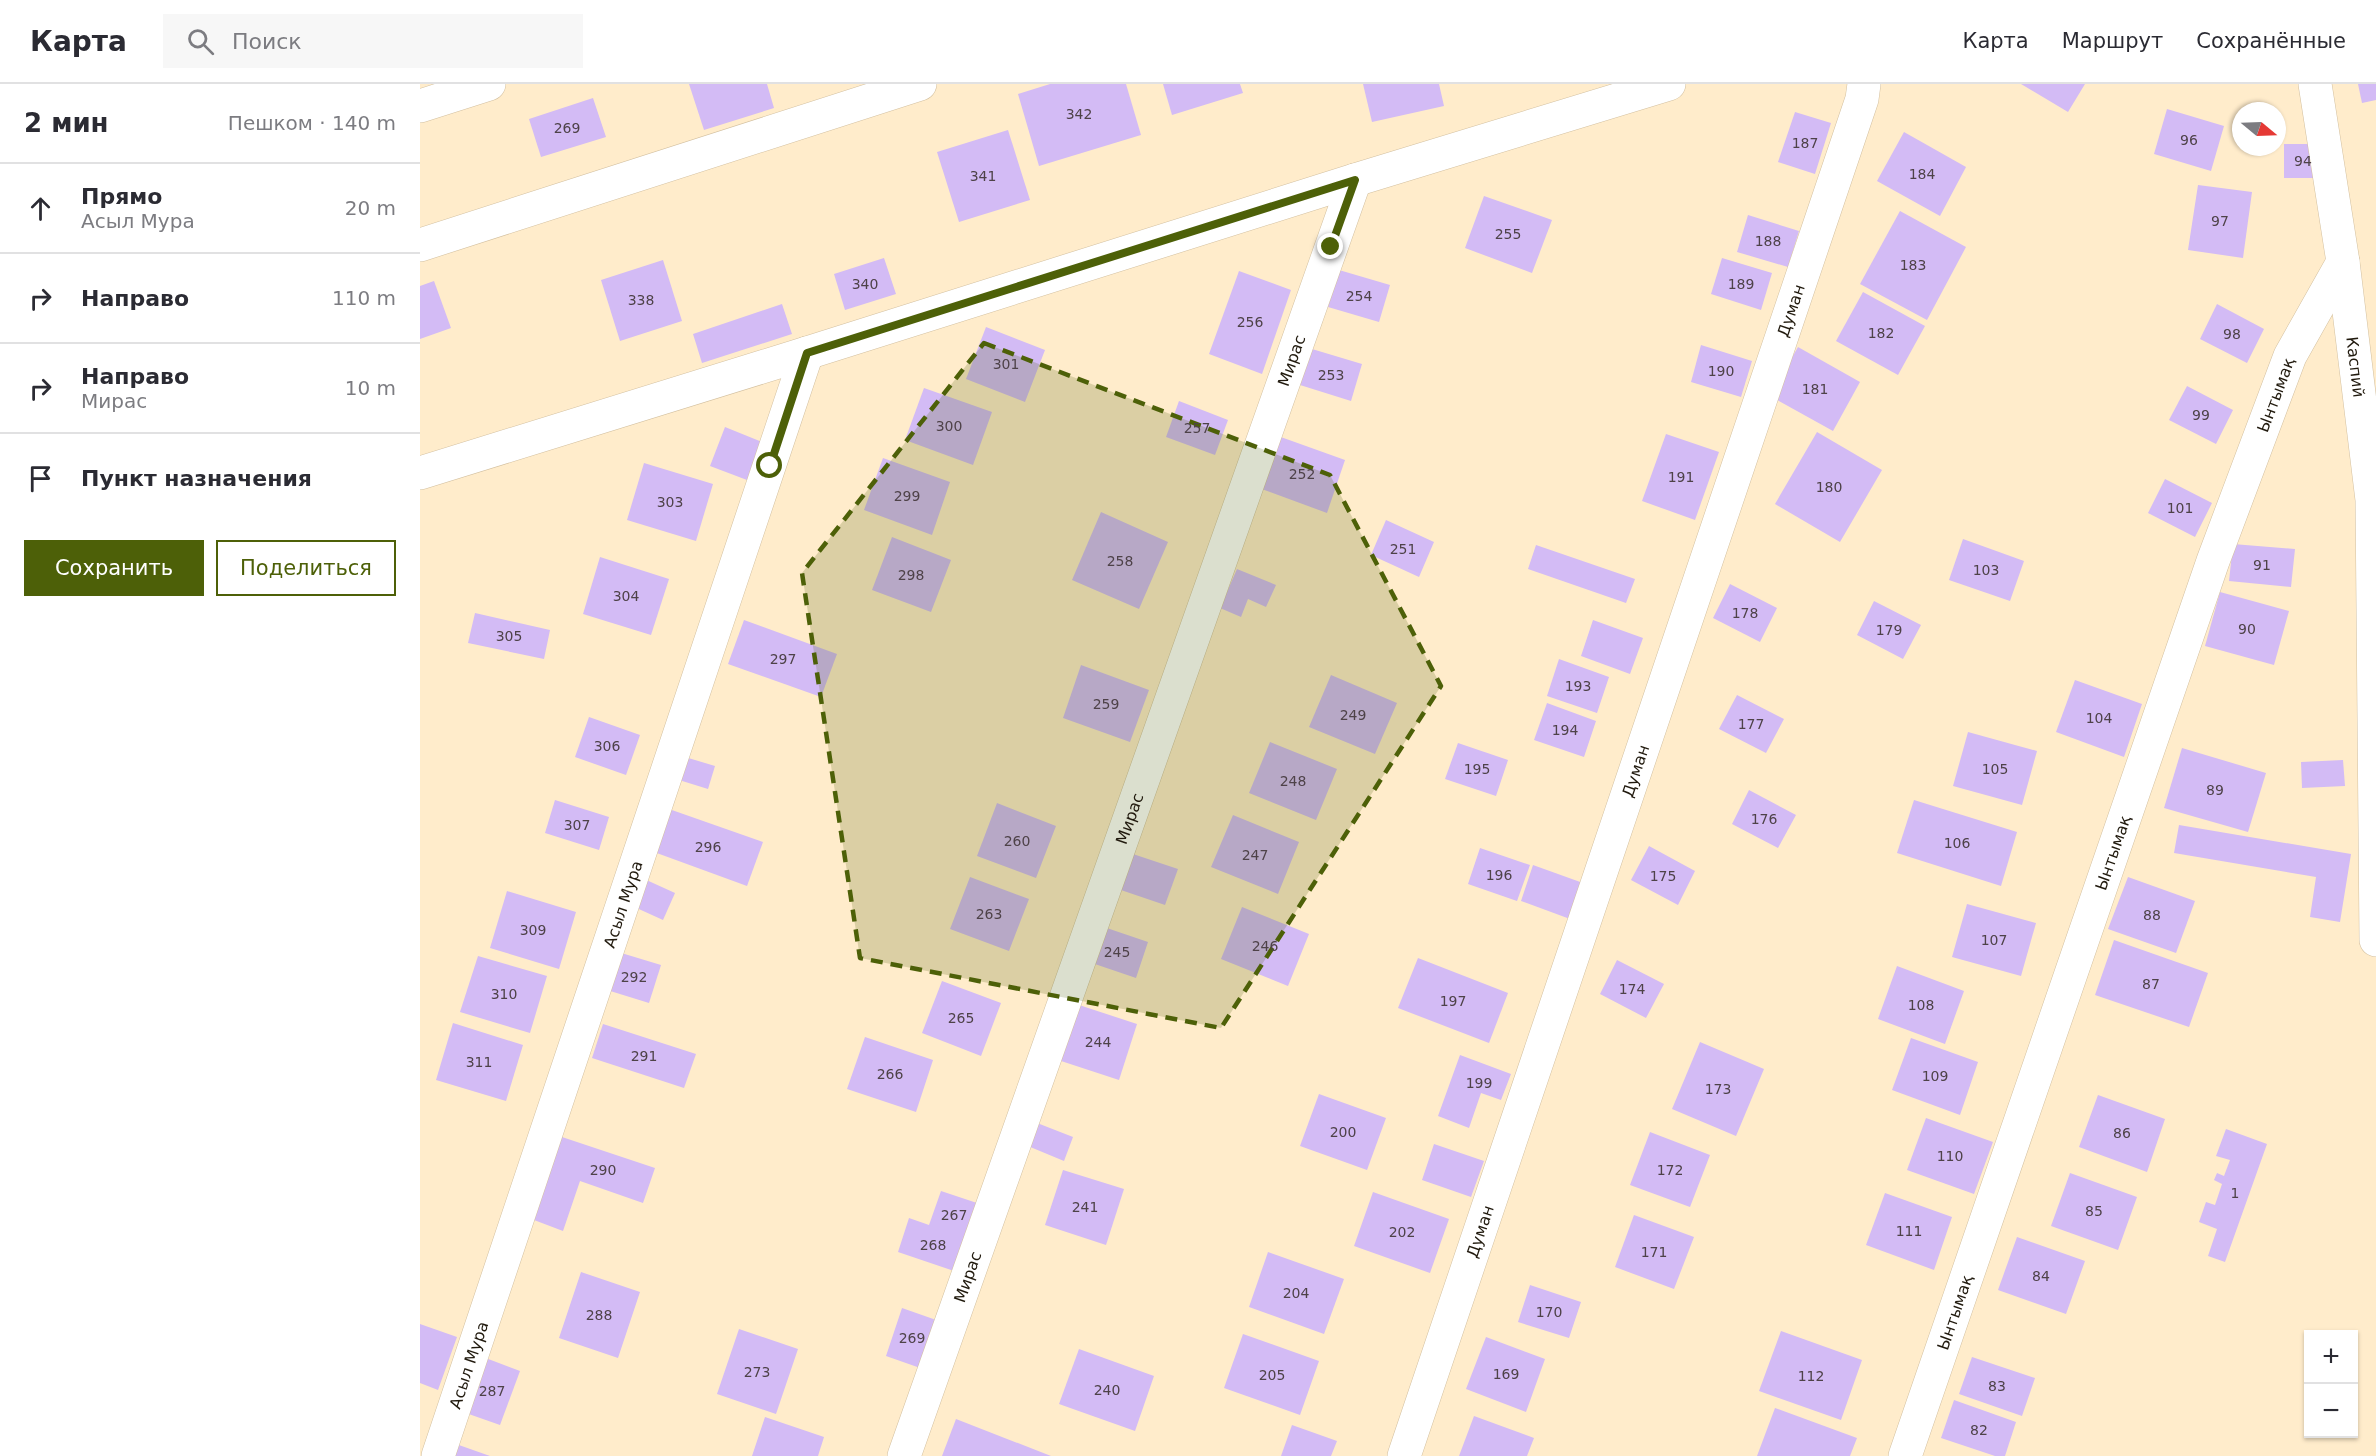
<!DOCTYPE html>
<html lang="ru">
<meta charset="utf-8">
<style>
:root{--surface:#fff;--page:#f7f7f7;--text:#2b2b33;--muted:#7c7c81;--line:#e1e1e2;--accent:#4d6008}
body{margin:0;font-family:"DejaVu Sans",sans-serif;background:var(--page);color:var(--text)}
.controls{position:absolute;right:18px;bottom:18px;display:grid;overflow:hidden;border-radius:0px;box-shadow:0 2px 4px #0004}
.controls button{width:54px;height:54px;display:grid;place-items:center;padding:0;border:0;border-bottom:2px solid var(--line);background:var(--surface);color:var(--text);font:30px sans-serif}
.compass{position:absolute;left:1812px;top:18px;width:54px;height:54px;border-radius:50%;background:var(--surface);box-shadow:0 2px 4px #0004;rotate:109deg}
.stop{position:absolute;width:18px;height:18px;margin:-14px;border:4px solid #4d6008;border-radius:50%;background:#fff}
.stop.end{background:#4d6008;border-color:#fff;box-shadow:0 2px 6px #0008}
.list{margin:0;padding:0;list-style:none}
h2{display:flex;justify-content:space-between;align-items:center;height:78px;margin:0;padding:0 24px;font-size:26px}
h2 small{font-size:20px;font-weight:400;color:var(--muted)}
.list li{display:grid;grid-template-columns:39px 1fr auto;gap:18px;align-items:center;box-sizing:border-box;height:90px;padding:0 24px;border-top:2px solid var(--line)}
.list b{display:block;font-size:22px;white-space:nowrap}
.list p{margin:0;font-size:20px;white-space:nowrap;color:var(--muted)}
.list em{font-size:20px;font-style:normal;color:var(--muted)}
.actions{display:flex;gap:12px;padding:18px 24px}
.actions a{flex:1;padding:14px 0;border:2px solid var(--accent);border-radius:0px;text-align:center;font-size:21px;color:var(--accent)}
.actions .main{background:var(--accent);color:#fff}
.icon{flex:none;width:33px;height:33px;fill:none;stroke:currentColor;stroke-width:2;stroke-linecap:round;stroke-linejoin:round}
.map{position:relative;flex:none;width:1956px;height:1372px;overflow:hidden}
header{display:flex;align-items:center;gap:36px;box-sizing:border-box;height:84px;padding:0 30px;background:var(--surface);border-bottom:2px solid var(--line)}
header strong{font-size:28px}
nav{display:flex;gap:33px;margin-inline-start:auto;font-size:21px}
.search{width:420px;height:54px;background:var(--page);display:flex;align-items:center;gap:15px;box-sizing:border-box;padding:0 21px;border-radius:0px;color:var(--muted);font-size:22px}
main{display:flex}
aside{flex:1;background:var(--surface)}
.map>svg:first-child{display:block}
.building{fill:#d3bbf5}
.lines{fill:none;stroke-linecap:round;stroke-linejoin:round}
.minor-casing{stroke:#d3c0a0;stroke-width:34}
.minor{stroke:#fff;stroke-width:33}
.route{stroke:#4d6008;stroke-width:8}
.marked{fill:#4d6008;fill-opacity:0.2;stroke:#4d6008;stroke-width:4.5;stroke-dasharray:12 8;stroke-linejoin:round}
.labels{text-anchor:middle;stroke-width:4.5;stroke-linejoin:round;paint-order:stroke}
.number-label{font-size:14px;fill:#4e4248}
.street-label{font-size:16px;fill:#211a0e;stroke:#ffeccb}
</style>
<header>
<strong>Карта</strong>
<div class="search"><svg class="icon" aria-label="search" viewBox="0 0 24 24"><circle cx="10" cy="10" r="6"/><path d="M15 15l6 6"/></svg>Поиск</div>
<nav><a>Карта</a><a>Маршрут</a><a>Сохранённые</a></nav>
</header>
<main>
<aside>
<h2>2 мин<small>Пешком · 140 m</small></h2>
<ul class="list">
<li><svg class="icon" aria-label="ahead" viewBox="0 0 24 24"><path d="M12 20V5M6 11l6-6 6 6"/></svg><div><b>Прямо</b><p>Асыл Мура</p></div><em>20 m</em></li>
<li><svg class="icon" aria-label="right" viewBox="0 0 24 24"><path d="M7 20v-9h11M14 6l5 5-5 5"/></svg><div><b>Направо</b></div><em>110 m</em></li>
<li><svg class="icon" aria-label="right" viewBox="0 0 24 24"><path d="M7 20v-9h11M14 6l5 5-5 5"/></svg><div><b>Направо</b><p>Мирас</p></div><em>10 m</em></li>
<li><svg class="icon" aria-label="arrive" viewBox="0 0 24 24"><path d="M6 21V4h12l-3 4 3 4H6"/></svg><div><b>Пункт назначения</b></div></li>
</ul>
<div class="actions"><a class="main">Сохранить</a><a>Поделиться</a></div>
</aside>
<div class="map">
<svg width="1956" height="1372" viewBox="0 0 1956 1372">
<rect width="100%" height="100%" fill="#ffeccb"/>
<g class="building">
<polygon points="269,0 347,0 354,24 284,46"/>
<polygon points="630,0 706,0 721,51 619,82 598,10"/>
<polygon points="743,0 820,0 823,9 752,31"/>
<polygon points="943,0 1019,0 1024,22 952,38"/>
<polygon points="1601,0 1665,0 1648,28"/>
<polygon points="1938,0 1956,0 1956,16 1942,19"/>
<polygon points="173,14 186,53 121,73 109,35"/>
<polygon points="1747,25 1804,42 1791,87 1734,70"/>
<polygon points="1375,28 1411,39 1395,90 1358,78"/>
<polygon points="588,46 610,116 539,138 517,68"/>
<polygon points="1484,48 1546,83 1520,132 1457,97"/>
<polygon points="1864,60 1903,60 1902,94 1864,94"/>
<polygon points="1778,101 1832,108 1823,174 1768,166"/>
<polygon points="1064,112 1132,136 1112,189 1045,164"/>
<polygon points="1480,127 1546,163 1507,236 1440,200"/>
<polygon points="1328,131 1379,147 1368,183 1317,168"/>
<polygon points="464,174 476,210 425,226 414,190"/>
<polygon points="1302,174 1352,189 1341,226 1291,210"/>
<polygon points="243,176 262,237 200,257 181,196"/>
<polygon points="919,186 970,201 959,238 908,223"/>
<polygon points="819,187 871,206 842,290 789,270"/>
<polygon points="14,197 31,244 0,255 0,202"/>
<polygon points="1443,208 1505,242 1478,291 1416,257"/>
<polygon points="362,220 372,250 282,279 273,250"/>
<polygon points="1797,220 1844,245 1827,279 1780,255"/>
<polygon points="566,243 625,266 605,318 546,295"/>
<polygon points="1281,261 1332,277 1321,313 1271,298"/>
<polygon points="1378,263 1440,298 1413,347 1350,312"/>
<polygon points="892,265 942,280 931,317 880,301"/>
<polygon points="1767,302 1813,326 1796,360 1749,336"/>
<polygon points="504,304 572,328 553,381 485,356"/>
<polygon points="759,317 808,336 795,371 746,353"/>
<polygon points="305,343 342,358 327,396 290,382"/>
<polygon points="1397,348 1462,386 1420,458 1355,420"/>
<polygon points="1246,350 1299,368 1275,436 1222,417"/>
<polygon points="858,352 925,376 907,429 839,404"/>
<polygon points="463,374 530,398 512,451 444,426"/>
<polygon points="224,379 293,400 276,457 207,436"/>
<polygon points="1745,395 1792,419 1775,453 1728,429"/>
<polygon points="681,428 748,458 719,525 652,496"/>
<polygon points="966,436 1014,458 999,493 951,471"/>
<polygon points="472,453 531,476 511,528 452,506"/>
<polygon points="1543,455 1604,477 1590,517 1529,496"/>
<polygon points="1813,460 1875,465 1871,503 1809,497"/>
<polygon points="1116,461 1215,495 1206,519 1108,485"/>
<polygon points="180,473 249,495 231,551 163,530"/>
<polygon points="817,485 856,501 846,523 828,515 821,533 800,524"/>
<polygon points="1310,500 1357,524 1340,558 1293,534"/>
<polygon points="1800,508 1869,527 1854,581 1785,562"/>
<polygon points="1454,517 1501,541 1483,575 1437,551"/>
<polygon points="55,529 130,546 124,575 48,559"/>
<polygon points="324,536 417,570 401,613 308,580"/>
<polygon points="1173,536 1223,554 1210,590 1161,572"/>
<polygon points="1139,575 1189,593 1177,629 1127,612"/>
<polygon points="661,581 729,606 710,658 643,634"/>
<polygon points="911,591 977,619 955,670 889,643"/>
<polygon points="1655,596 1722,620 1704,673 1636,648"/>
<polygon points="1317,611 1364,635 1346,669 1299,645"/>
<polygon points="1127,619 1176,637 1164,673 1114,656"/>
<polygon points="169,633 220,651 206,691 155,673"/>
<polygon points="1548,648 1617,667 1602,721 1533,702"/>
<polygon points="850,658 917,685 896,736 829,709"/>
<polygon points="1038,659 1088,676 1076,712 1025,695"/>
<polygon points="1762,664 1846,689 1828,748 1744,724"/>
<polygon points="265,673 295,682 288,705 259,696"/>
<polygon points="1923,676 1925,702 1882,704 1881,678"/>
<polygon points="1329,706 1376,731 1358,764 1312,740"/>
<polygon points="135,716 189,733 179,766 125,749"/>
<polygon points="1494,716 1597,748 1581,802 1477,769"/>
<polygon points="577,719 636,742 616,794 557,772"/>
<polygon points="249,725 343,758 327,802 234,768"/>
<polygon points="813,731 879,758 858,810 791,783"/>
<polygon points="1759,741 1931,770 1920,838 1890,833 1896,793 1754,769"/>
<polygon points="1229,762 1275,787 1258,821 1211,796"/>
<polygon points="1060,764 1110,781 1097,817 1048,800"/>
<polygon points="707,768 758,785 745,821 695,804"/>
<polygon points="1113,781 1163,799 1150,835 1101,817"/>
<polygon points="550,793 609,815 589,867 530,845"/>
<polygon points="1708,793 1775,817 1756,869 1688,845"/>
<polygon points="222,794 255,809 243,836 210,821"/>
<polygon points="87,807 156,828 139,885 70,864"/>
<polygon points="1547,820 1616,839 1601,892 1532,873"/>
<polygon points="822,823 889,850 868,902 801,875"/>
<polygon points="678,841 728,858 716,894 666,877"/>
<polygon points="1694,856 1788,889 1769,943 1675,911"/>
<polygon points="198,868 241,881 229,919 187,906"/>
<polygon points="58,872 127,892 110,949 40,928"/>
<polygon points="998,874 1088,909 1069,959 978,924"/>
<polygon points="1197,876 1244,900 1226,934 1180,910"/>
<polygon points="1477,882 1544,907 1525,960 1458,935"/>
<polygon points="522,897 581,919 561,972 502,949"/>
<polygon points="656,920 717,940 699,996 638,976"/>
<polygon points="33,939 103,961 86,1017 16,996"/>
<polygon points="183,940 276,970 264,1004 172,974"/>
<polygon points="445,953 513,976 496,1028 427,1005"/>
<polygon points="1491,954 1558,978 1540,1031 1472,1006"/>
<polygon points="1280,958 1344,985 1316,1052 1252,1025"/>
<polygon points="1040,971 1091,990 1081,1016 1061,1009 1049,1044 1018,1032"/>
<polygon points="899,1010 966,1034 947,1086 880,1062"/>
<polygon points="1678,1011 1745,1035 1727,1088 1659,1063"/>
<polygon points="1506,1034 1573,1058 1554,1110 1487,1086"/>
<polygon points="612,1037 653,1053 644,1077 603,1060"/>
<polygon points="1806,1045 1847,1060 1805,1178 1788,1172 1797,1145 1779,1138 1786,1118 1795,1121 1802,1100 1794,1096 1797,1089 1804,1092 1810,1076 1796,1072"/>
<polygon points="1230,1048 1290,1071 1270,1123 1210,1101"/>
<polygon points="142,1053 235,1084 223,1119 160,1097 143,1147 114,1136"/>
<polygon points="1014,1060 1064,1077 1051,1113 1002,1096"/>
<polygon points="643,1086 704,1105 686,1161 625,1141"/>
<polygon points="1650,1089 1717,1113 1698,1166 1631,1142"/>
<polygon points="521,1107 560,1120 537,1188 478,1168 489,1134 509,1141"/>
<polygon points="953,1108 1029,1135 1010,1189 934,1162"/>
<polygon points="1465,1109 1532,1133 1514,1186 1446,1161"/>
<polygon points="1214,1131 1274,1153 1254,1205 1195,1183"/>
<polygon points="1597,1153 1665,1177 1646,1230 1578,1206"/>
<polygon points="848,1168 924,1195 904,1250 829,1223"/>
<polygon points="161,1188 220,1208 198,1274 139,1254"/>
<polygon points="1110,1201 1161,1218 1149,1254 1098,1238"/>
<polygon points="482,1224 519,1237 503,1285 466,1272"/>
<polygon points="0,1240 37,1253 18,1306 0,1299"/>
<polygon points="319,1245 378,1265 356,1330 297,1310"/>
<polygon points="1361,1247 1442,1276 1421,1336 1339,1307"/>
<polygon points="823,1250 899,1277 880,1331 804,1304"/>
<polygon points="1066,1253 1125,1275 1106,1328 1046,1305"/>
<polygon points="659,1265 734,1292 715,1347 639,1320"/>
<polygon points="63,1273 100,1287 80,1341 43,1328"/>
<polygon points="1552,1273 1615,1294 1602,1332 1539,1310"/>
<polygon points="1534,1316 1596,1338 1585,1372 1575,1372 1521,1354"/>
<polygon points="1355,1324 1437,1354 1430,1372 1337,1372"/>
<polygon points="1054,1332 1114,1354 1107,1372 1039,1372"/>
<polygon points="345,1333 404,1353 398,1372 332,1372"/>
<polygon points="536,1335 631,1372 522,1372"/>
<polygon points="872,1341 917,1357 911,1372 861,1372"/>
<polygon points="36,1360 70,1372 32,1372"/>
</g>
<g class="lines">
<g class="minor-casing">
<g id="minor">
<path id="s1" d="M1895 0 1923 178 1952 416 1956 856"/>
<polyline points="0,22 69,0"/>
<polyline points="0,161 500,0"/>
<polyline points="0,389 387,269 935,96 1249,0"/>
<path id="s2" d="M18 1372 387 269"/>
<path id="s3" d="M484 1372 935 96"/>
<path id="s4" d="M984 1372 1442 15 1444 0"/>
<path id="s5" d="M1485 1372 1793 477 1870 272 1923 178"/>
</g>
</g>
<use href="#minor" class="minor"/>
</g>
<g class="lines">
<polyline class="route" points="350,382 387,269 935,96 911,163"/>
</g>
<path class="marked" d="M564 259 910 391 1021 602 801 944 440 874 382 489Z"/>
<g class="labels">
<g class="number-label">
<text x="659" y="35">342</text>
<text x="147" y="49">269</text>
<text x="1769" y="61">96</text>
<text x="1385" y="64">187</text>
<text x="1883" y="82">94</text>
<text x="1502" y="95">184</text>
<text x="563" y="97">341</text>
<text x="1800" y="142">97</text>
<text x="1088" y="155">255</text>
<text x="1348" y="162">188</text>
<text x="1493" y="186">183</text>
<text x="445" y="205">340</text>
<text x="1321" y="205">189</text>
<text x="939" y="217">254</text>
<text x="221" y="221">338</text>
<text x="830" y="243">256</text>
<text x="1461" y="254">182</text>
<text x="1812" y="255">98</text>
<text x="586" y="285">301</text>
<text x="1301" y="292">190</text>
<text x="911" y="296">253</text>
<text x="1395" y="310">181</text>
<text x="1781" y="336">99</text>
<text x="529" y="347">300</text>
<text x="777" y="349">257</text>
<text x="882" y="395">252</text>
<text x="1261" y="398">191</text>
<text x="1409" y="408">180</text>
<text x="487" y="417">299</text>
<text x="250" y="423">303</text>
<text x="1760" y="429">101</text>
<text x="983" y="470">251</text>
<text x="700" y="482">258</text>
<text x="1842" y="486">91</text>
<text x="1566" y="491">103</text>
<text x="491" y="496">298</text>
<text x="206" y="517">304</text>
<text x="1325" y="534">178</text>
<text x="1827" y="550">90</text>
<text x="1469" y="551">179</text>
<text x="89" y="557">305</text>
<text x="363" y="580">297</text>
<text x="1158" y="607">193</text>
<text x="686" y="625">259</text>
<text x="933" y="636">249</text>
<text x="1679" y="639">104</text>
<text x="1331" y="645">177</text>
<text x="1145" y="651">194</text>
<text x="187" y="667">306</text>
<text x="1057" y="690">195</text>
<text x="1575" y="690">105</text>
<text x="873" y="702">248</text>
<text x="1795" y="711">89</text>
<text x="1344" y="740">176</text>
<text x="157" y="746">307</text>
<text x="597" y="762">260</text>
<text x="1537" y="764">106</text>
<text x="288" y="768">296</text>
<text x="835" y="776">247</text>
<text x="1079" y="796">196</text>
<text x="1243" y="797">175</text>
<text x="569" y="835">263</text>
<text x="1732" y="836">88</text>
<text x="113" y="851">309</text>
<text x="1574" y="861">107</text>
<text x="845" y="867">246</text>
<text x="697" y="873">245</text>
<text x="214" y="898">292</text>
<text x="1731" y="905">87</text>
<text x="1212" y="910">174</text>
<text x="84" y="915">310</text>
<text x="1033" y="922">197</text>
<text x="1501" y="926">108</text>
<text x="541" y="939">265</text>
<text x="678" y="963">244</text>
<text x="224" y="977">291</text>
<text x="59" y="983">311</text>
<text x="470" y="995">266</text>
<text x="1515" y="997">109</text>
<text x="1059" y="1004">199</text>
<text x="1298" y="1010">173</text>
<text x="923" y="1053">200</text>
<text x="1702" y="1054">86</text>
<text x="1530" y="1077">110</text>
<text x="183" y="1091">290</text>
<text x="1250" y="1091">172</text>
<text x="1815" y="1114">1</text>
<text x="665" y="1128">241</text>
<text x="1674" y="1132">85</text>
<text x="534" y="1136">267</text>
<text x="1489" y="1152">111</text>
<text x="982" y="1153">202</text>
<text x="513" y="1166">268</text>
<text x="1234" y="1173">171</text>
<text x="1621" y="1197">84</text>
<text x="876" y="1214">204</text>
<text x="1129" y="1233">170</text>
<text x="179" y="1236">288</text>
<text x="492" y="1259">269</text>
<text x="337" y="1293">273</text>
<text x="1086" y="1295">169</text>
<text x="852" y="1296">205</text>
<text x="1391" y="1297">112</text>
<text x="1577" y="1307">83</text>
<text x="687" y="1311">240</text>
<text x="72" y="1312">287</text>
<text x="1559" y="1351">82</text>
</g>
<g class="street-label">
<text dy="6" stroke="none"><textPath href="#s4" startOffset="1209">Думан</textPath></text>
<text dy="6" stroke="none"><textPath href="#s3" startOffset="1162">Мирас</textPath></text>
<text dy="6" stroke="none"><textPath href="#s1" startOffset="286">Каспий</textPath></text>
<text dy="6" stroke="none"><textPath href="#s5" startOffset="1124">Ынтымақ</textPath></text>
<text dy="6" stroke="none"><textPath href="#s4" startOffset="723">Думан</textPath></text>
<text dy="6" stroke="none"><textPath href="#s3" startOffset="676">Мирас</textPath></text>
<text dy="6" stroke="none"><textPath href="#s5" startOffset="638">Ынтымақ</textPath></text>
<text dy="6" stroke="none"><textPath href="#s2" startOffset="582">Асыл Мура</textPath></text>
<text dy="6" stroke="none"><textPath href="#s4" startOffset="237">Думан</textPath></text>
<text dy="6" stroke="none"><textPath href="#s3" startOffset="190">Мирас</textPath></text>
<text dy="6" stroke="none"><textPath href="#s5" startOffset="152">Ынтымақ</textPath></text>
<text dy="6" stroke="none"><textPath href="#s2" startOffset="96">Асыл Мура</textPath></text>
</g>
</g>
</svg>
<div class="controls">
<button>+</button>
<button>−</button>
</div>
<svg class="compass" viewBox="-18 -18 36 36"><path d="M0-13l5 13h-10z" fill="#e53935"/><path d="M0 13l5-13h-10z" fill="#7c7c81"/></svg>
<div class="stop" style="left:350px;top:382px"></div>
<div class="stop end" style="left:911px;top:163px"></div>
</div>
</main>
